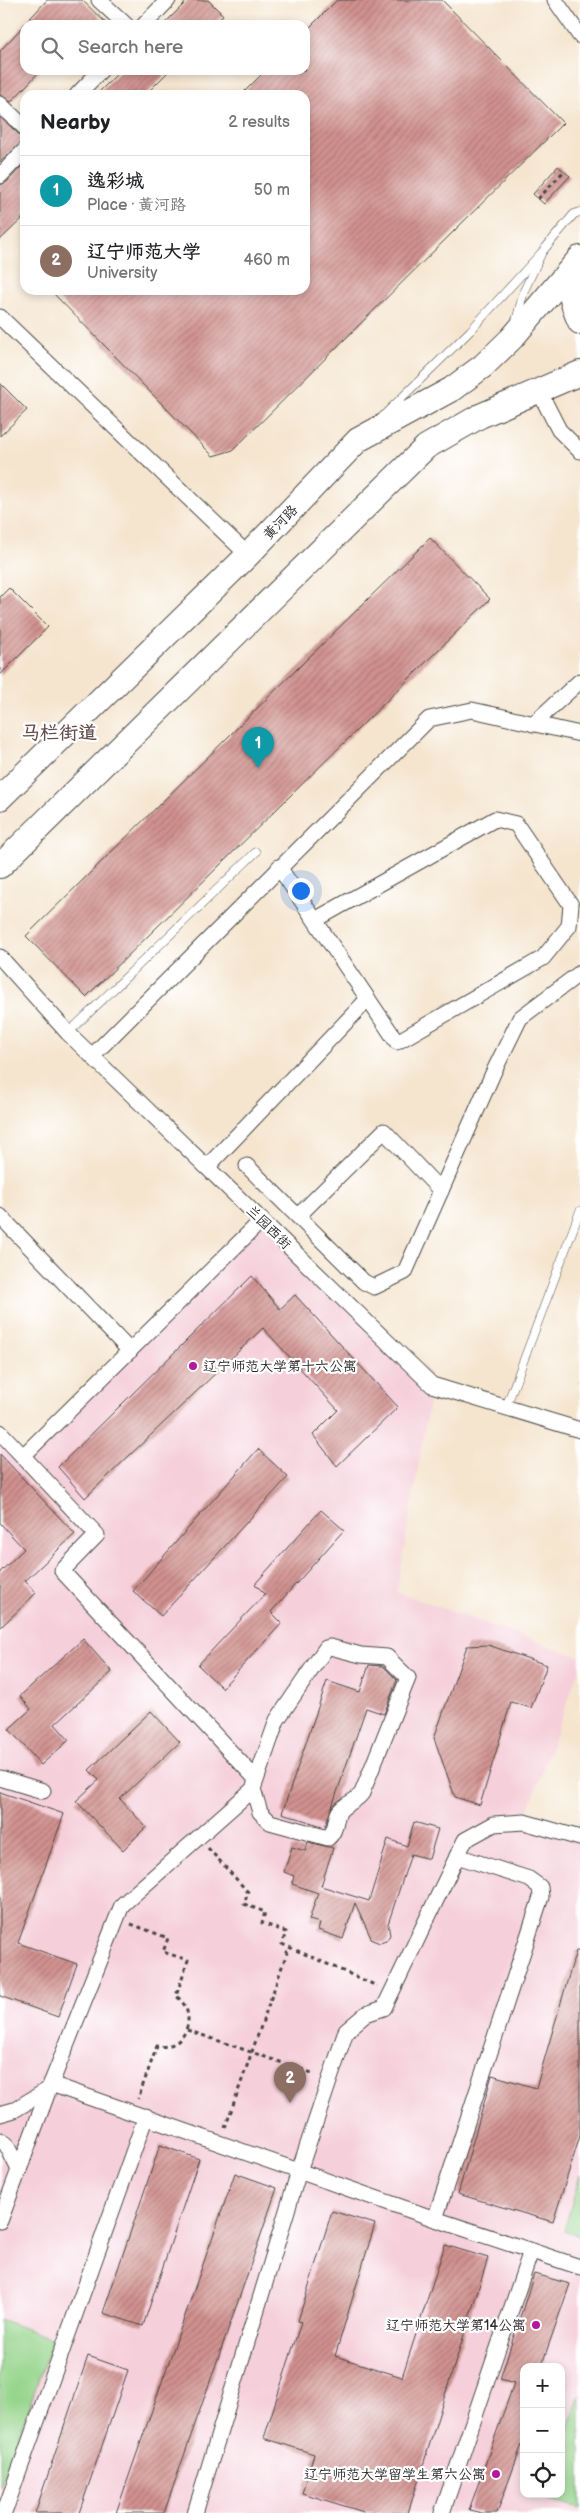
<!DOCTYPE html>
<meta charset="utf-8">
<style>
:root{--surface:#fff;--page:#f6f6f6;--text:#202124;--muted:#757577;--line:#e0e0e0;--accent:#ea580c}
body{margin:0;font-family:"Balsamiq Sans","LXGW WenKai TC",sans-serif;background:var(--page);color:var(--text)}
.controls{position:absolute;right:15px;bottom:15px;display:grid;overflow:hidden;border-radius:10px;box-shadow:0 2px 8px #0003}
.controls button{width:45px;height:45px;display:grid;place-items:center;padding:0;border:0;border-bottom:1px solid var(--line);background:var(--surface);color:var(--text);font:25px sans-serif}
.you{position:absolute;left:300px;top:890px;width:18px;height:18px;margin:-12px;border:4px solid #fff;border-radius:50%;background:#1a73e8;box-shadow:0 0 0 8px #1a73e833}
.badge{display:grid;place-items:center;width:32px;height:32px;border-radius:50%;background:var(--accent);color:#fff;font-size:16px;font-weight:700}
.pin{position:absolute;translate:-50% -41px;filter:drop-shadow(0 1px 2px #0008)}
.pin::after{content:'';position:absolute;top:26px;width:18px;height:15px;background:inherit;clip-path:polygon(0 0,100% 0,50% 100%)}
.list{margin:0;padding:0;list-style:none}
h2{display:flex;justify-content:space-between;align-items:center;height:65px;margin:0;padding:0 20px;font-size:21px}
h2 small{font-size:16px;font-weight:400;color:var(--muted)}
.list li{display:grid;grid-template-columns:32px 1fr auto;gap:15px;align-items:center;box-sizing:border-box;height:70px;padding:0 20px;border-top:1px solid var(--line)}
.list b{display:block;font-size:19px;white-space:nowrap}
.list p{margin:0;font-size:16px;white-space:nowrap;color:var(--muted)}
.list em{font-size:16px;font-style:normal;color:var(--muted)}
.icon{flex:none;width:28px;height:28px;fill:none;stroke:currentColor;stroke-width:2;stroke-linecap:round;stroke-linejoin:round}
.map{position:relative;flex:none;width:580px;height:2513px;overflow:hidden}
.search{position:absolute;background:var(--surface);box-shadow:0 2px 8px #0003;left:20px;top:20px;width:290px;height:55px;display:flex;align-items:center;gap:12px;box-sizing:border-box;padding:0 18px;border-radius:15px;color:var(--muted);font-size:19px}
.panel{position:absolute;background:var(--surface);box-shadow:0 2px 8px #0003;left:20px;top:90px;width:290px;height:205px;border-radius:15px}
.map>svg:first-child{display:block}
.built{fill:#f5cfda;fill-rule:evenodd}
.green{fill:#94d48a;stroke:#60805a}
.building{fill:url(#building-hatch)}
.lines{fill:none;stroke-linecap:round;stroke-linejoin:round}
.service-casing{stroke:#494744;stroke-width:9}
.minor-casing{stroke:#494744;stroke-width:17}
.primary-casing{stroke:#494744;stroke-width:26}
.path{stroke:#494744;stroke-width:3;stroke-dasharray:4 4;stroke-linecap:butt}
.service{stroke:#fff;stroke-width:8}
.minor{stroke:#fff;stroke-width:15}
.primary{stroke:#fff;stroke-width:24}
.poi-dot{fill:#b5179e;stroke:#fff;stroke-width:2}
.labels{text-anchor:middle;stroke-width:4.5;stroke-linejoin:round;paint-order:stroke}
.street-label{font-size:14px;fill:#2b2b2b;stroke:#fff}
.poi-label{font-size:14px;fill:#2b2b2b;stroke:#fff;text-anchor:end}
.district-label{font-size:19px;font-weight:bold;fill:#654f4e;stroke:#fff}
</style>
<div class="map">
<svg width="580" height="2513" viewBox="0 0 580 2513">
<defs>
<pattern id="building-hatch" width="6" height="6" patternUnits="userSpaceOnUse" patternTransform="scale(1.25)"><rect width="6" height="6" fill="#d1928f"/><path d="M-1 1l2-2M0 6l6-6M5 7l2-2" fill="none" stroke="#aa7775"/></pattern>
</defs>
<rect width="100%" height="100%" fill="#fff"/>
<filter id="ink" filterUnits="userSpaceOnUse"><feTurbulence type="fractalNoise" baseFrequency=".02" numOctaves="2"/><feDisplacementMap in="SourceGraphic" scale="10" xChannelSelector="R" yChannelSelector="G"/><feConvolveMatrix kernelMatrix="1 2 1 2 8 2 1 2 1" color-interpolation-filters="sRGB"/></filter>
<filter id="wash" filterUnits="userSpaceOnUse"><feTurbulence type="fractalNoise" baseFrequency=".0096" numOctaves="4" result="noise"/><feDisplacementMap in="SourceGraphic" scale="20" xChannelSelector="R" yChannelSelector="G"/><feGaussianBlur stdDeviation="1.12" result="paint"/><feColorMatrix in="noise" values="0 0 0 0 0 0 0 0 0 0 0 0 0 0 0 0 0 1.4 0 .05"/><feComposite in="paint" operator="in"/></filter>
<g filter="url(#wash)">
<rect width="100%" height="100%" fill="#f5e5cf"/>
<path class="built" d="M262 1220 432 1385 397 1592 580 1657V1666L524 1822 580 1838V2513H0V1432L23 1456ZM524 2367H561V2494H524Z"/>
<g class="green">
<polygon points="580,2175 580,2236 564,2231"/>
<polygon points="0,2319 53,2339 0,2488"/>
<polygon points="580,2393 580,2508 546,2499 548,2494 561,2494 561,2452"/>
</g>
<g id="blocks">
<g class="building">
<polygon points="47,0 82,0 108,25 25,25 25,70 41,70 11,102 0,95 0,51"/>
<polygon points="188,0 208,0 223,15 214,25 163,25"/>
<polygon points="337,0 442,0 563,123 233,450 213,456 50,290 305,290 305,95 241,95 266,70 305,70 305,32"/>
<polygon points="121,70 170,70 145,95 96,95"/>
<polygon points="0,117 25,140 0,162"/>
<polygon points="24,164 25,216 0,240 0,185 7,182"/>
<polygon points="558,166 570,176 544,204 533,194"/>
<polygon points="0,383 27,410 0,436"/>
<polygon points="430,538 490,599 86,997 26,936"/>
<polygon points="9,588 48,627 0,675 0,597"/>
<polygon points="252,1276 280,1309 295,1295 398,1407 337,1466 313,1435 338,1410 263,1328 85,1498 58,1467"/>
<polygon points="258,1449 288,1477 161,1616 133,1591"/>
<polygon points="0,1454 75,1534 25,1581 36,1593 0,1628 0,1572 24,1549 0,1523"/>
<polygon points="321,1510 344,1530 271,1612 282,1623 222,1688 198,1665 265,1594 255,1584"/>
<polygon points="83,1639 112,1672 55,1724 69,1740 41,1765 9,1729 31,1709 20,1696"/>
<polygon points="488,1645 547,1665 531,1708 511,1702 480,1805 455,1797 434,1738 467,1646"/>
<polygon points="369,1665 383,1666 397,1680 384,1714 366,1708 325,1827 282,1813 327,1681 360,1692"/>
<polygon points="151,1711 180,1742 120,1799 146,1827 123,1850 76,1801 99,1780 89,1770"/>
<polygon points="0,1792 64,1814 18,1943 77,1964 58,2017 0,1996"/>
<polygon points="414,1822 438,1829 429,1859 411,1854 388,1924 390,1935 386,1941 380,1943 372,1940 355,1903 343,1939 318,1930 320,1923 309,1920 318,1893 292,1884 294,1876 284,1872 292,1847 305,1851 308,1842 333,1848 321,1886 369,1901 388,1839 407,1846"/>
<polygon points="576,1951 580,1951 580,2136 553,2222 458,2194 492,2075 536,2088"/>
<polygon points="160,2145 199,2159 143,2326 103,2313"/>
<polygon points="235,2173 277,2188 244,2284 164,2513 116,2513"/>
<polygon points="332,2211 375,2224 335,2356 402,2377 445,2245 488,2258 408,2513 367,2513 302,2493 314,2454 264,2438 301,2322 298,2321"/>
<polygon points="534,2274 570,2284 541,2367 524,2367 524,2439 497,2513 482,2513 469,2510 514,2383 500,2379"/>
<polygon points="88,2356 128,2370 79,2513 35,2513"/>
</g>
</g>
</g>
<g filter="url(#ink)">
<use href="#blocks" fill-opacity="0" stroke="#494744" stroke-width="1"/>
<g class="lines">
<g class="service-casing">
<g id="service">
<polyline points="516,321 524,291 542,252 574,214 580,212"/>
<polyline points="383,416 470,331 542,252"/>
<polyline points="68,1033 256,852"/>
<polyline points="506,1407 580,1211"/>
</g>
</g>
<g class="minor-casing">
<g id="minor">
<polyline points="99,0 126,25"/>
<polyline points="555,0 580,36"/>
<polyline points="144,25 168,0"/>
<polyline points="77,95 101,70"/>
<polyline points="0,104 25,128"/>
<polyline points="0,176 25,150"/>
<polyline points="0,317 248,555"/>
<polyline points="539,391 559,430 580,451"/>
<polyline points="533,724 580,681"/>
<path d="M279 867C318 925 357 983 397 1042L543 958 569 926 571 905 516 824 495 819 315 920"/>
<polyline points="0,957 68,1033 432,1385 580,1430"/>
<polyline points="92,1056 429,719 472,710 580,734"/>
<polyline points="247,1166 364,1282 374,1287 405,1272 494,1071 520,1018 580,973"/>
<polyline points="207,1167 368,999"/>
<polyline points="0,1216 130,1351"/>
<polyline points="298,1216 384,1131 441,1191"/>
<polyline points="0,1432 97,1535 62,1571 256,1779"/>
<polyline points="23,1456 262,1220"/>
<polyline points="0,1778 43,1791"/>
<polyline points="51,2084 435,2219 580,2267"/>
<polyline points="0,2114 14,2110 49,2089"/>
<polyline points="0,2140 6,2144 19,2170"/>
<polyline points="435,2219 541,1897 540,1887 529,1879 457,1856"/>
<path d="M0 2221 49 2089 122 1905 253 1789 277 1720 326 1648 330 1647 361 1655 387 1657 408 1678 362 1793C356 1802 345 1803 339 1812 334 1821 337 1831 328 1838L270 1822 260 1812 253 1789"/>
<polyline points="4,2513 146,2116"/>
<polyline points="195,2513 299,2171 346,2031 366,2014 384,2008 465,1840 494,1824 524,1822 580,1838"/>
<polyline points="442,2513 531,2251"/>
</g>
</g>
<g class="primary-casing">
<g id="primary">
<path d="M573 267C568 289 571 302 580 322"/>
<polyline points="0,798 248,555 358,440 452,389 483,366 512,338 580,258"/>
<polyline points="0,866 426,447 480,416 580,373"/>
</g>
</g>
<g class="path">
<polyline points="538,199 564,171"/>
<polyline points="208,1848 248,1892 244,1904 265,1912 262,1923 286,1932 282,1944 377,1986"/>
<path d="M131 1924 168 1938 163 1952 188 1960 176 1996C199 2012 187 2051 157 2046L138 2099"/>
<polyline points="187,2030 315,2074"/>
<polyline points="225,2128 289,1947"/>
</g>
<use href="#service" class="service"/>
<use href="#minor" class="minor"/>
<use href="#primary" class="primary"/>
</g>
</g>
<g class="poi-dot">
<circle cx="193" cy="1366" r="5"/>
<circle cx="536" cy="2325" r="5"/>
<circle cx="496" cy="2474" r="5"/>
</g>
<g class="labels">
<g class="street-label">
<text transform="translate(280 522) rotate(-46)" y="5">黄河路</text>
<text transform="translate(269 1227) rotate(44)" y="5">兰园西街</text>
</g>
<g class="poi-label">
<text x="203" y="1371" text-anchor="start">辽宁师范大学第十六公寓</text>
<text x="526" y="2330">辽宁师范大学第14公寓</text>
<text x="486" y="2479">辽宁师范大学留学生第六公寓</text>
</g>
<g class="district-label">
<text x="59" y="739">马栏街道</text>
</g>
</g>
</svg>
<div class="controls">
<button>+</button>
<button>−</button>
<button><svg class="icon" aria-label="locate" viewBox="0 0 24 24"><circle cx="12" cy="12" r="6"/><path d="M12 2v4M12 18v4M2 12h4M18 12h4"/></svg></button>
</div>
<div class="you"></div>
<div class="pin badge" style="left:258px;top:768px;background:#0f9aa8">1</div>
<div class="pin badge" style="left:290px;top:2103px;background:#8d6e63">2</div>
<div class="search"><svg class="icon" aria-label="search" viewBox="0 0 24 24"><circle cx="10" cy="10" r="6"/><path d="M15 15l6 6"/></svg>Search here</div>
<section class="panel">
<h2>Nearby<small>2 results</small></h2>
<ul class="list">
<li><span class="badge" style="background:#0f9aa8">1</span><div><b>逸彩城</b><p>Place · 黄河路</p></div><em>50 m</em></li>
<li><span class="badge" style="background:#8d6e63">2</span><div><b>辽宁师范大学</b><p>University</p></div><em>460 m</em></li>
</ul>
</section>
</div>
